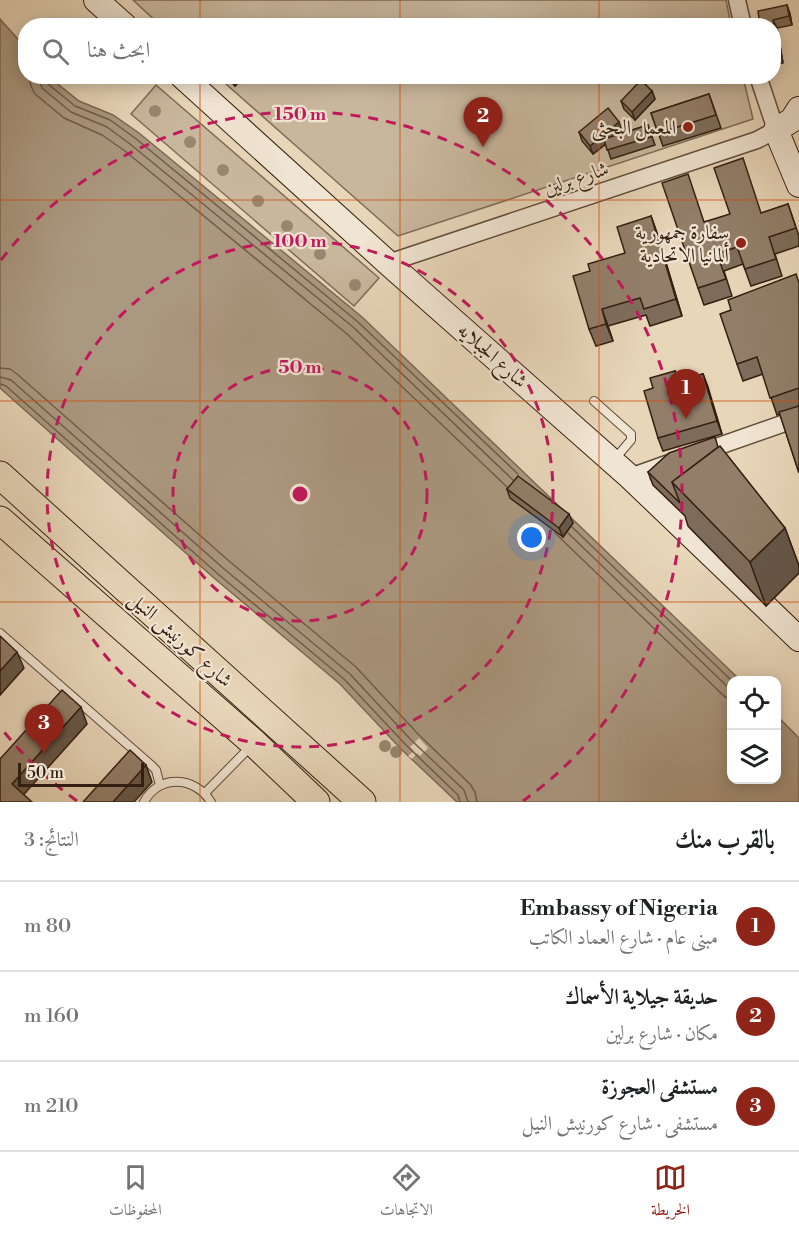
<!DOCTYPE html>
<html lang="ar">
<meta charset="utf-8">
<style>
:root{--surface:#fff;--page:#f6f6f6;--text:#202124;--muted:#757577;--line:#e0e0e0;--accent:#8f2418}
body{margin:0;font-family:"Libre Bodoni",Amiri,serif;background:var(--page);color:var(--text);direction:rtl}
.controls{position:absolute;right:18px;bottom:18px;display:grid;overflow:hidden;border-radius:12px;box-shadow:0 3px 15px #0003}
.controls button{width:54px;height:54px;display:grid;place-items:center;padding:0;border:0;border-bottom:2px solid var(--line);background:var(--surface);color:var(--text);font:30px sans-serif}
.scale{position:absolute;left:18px;bottom:15px;width:126px;box-sizing:border-box;padding-left:6px;border:3px solid #341f12;border-top:0;font-size:16px;line-height:21px;white-space:nowrap;color:#341f12;-webkit-text-stroke:4px #f0e4d2;paint-order:stroke}
.you{position:absolute;left:532px;top:538px;width:21px;height:21px;margin:-15px;border:4px solid #fff;border-radius:50%;background:#1a73e8;box-shadow:0 0 0 9px #1a73e833}
.badge{display:grid;place-items:center;width:39px;height:39px;border-radius:50%;background:var(--accent);color:#fff;font-size:20px;font-weight:700}
.pin{position:absolute;translate:-50% -50px;filter:drop-shadow(0 2px 3px #0008)}
.pin::after{content:'';position:absolute;top:32px;width:21px;height:18px;background:inherit;clip-path:polygon(0 0,100% 0,50% 100%)}
.list{margin:0;padding:0;list-style:none}
h2{display:flex;justify-content:space-between;align-items:center;height:78px;margin:0;padding:0 24px;font-size:26px}
h2 small{font-size:20px;font-weight:400;color:var(--muted)}
.list li{display:grid;grid-template-columns:39px 1fr auto;gap:18px;align-items:center;box-sizing:border-box;height:90px;padding:0 24px;border-top:2px solid var(--line)}
.list b{display:block;font-size:22px;white-space:nowrap}
.list p{margin:0;font-size:20px;white-space:nowrap;color:var(--muted)}
.list em{font-size:20px;font-style:normal;color:var(--muted)}
.icon{flex:none;width:33px;height:33px;fill:none;stroke:currentColor;stroke-width:2;stroke-linecap:round;stroke-linejoin:round}
.map{position:relative;flex:none;width:799px;height:802px;overflow:hidden;direction:ltr}
.search{position:absolute;background:var(--surface);box-shadow:0 3px 15px #0003;left:18px;right:18px;top:18px;height:66px;display:flex;align-items:center;gap:15px;box-sizing:border-box;padding:0 21px;border-radius:24px;color:var(--muted);font-size:22px}
.sheet{height:348px;background:var(--surface)}
nav{display:flex;justify-content:space-around;align-items:center;box-sizing:border-box;height:84px;border-top:2px solid var(--line);background:var(--surface);font-size:16px;color:var(--muted)}
nav a{display:grid;justify-items:center;gap:3px}
nav .on{color:var(--accent)}
.map>svg:first-child{display:block}
.green{fill:#c9b79d;stroke:#7e6b58;stroke-width:1.5}
.water{fill:#ab9880;stroke:#7b6854;stroke-width:1.5}
.pier{fill:#e8d6b9}
.lines{fill:none;stroke-linecap:round;stroke-linejoin:round}
.shore{stroke:#705c49;stroke-width:1.5}
.lane-casing{stroke:#614d3c;stroke-width:10}
.street-casing{stroke:#614d3c;stroke-width:19}
.secondary-casing{stroke:#341f12;stroke-width:26}
.primary-casing{stroke:#341f12;stroke-width:29}
.lane{stroke:#f0e4d2;stroke-width:8}
.street{stroke:#f0e4d2;stroke-width:16}
.secondary{stroke:#f0e4d2;stroke-width:24}
.primary{stroke:#e8d6b9;stroke-width:27}
.tree{fill:#998670}
.wall{fill:#7e6c5a;stroke:#341f12;stroke-width:1.5}
.shaded-wall{fill:#66584a;stroke:#341f12;stroke-width:1.5}
.building{fill:#927e69;stroke:#341f12;stroke-width:1.5}
.grid{fill:none;stroke:#cd500d;stroke-width:1.5;stroke-opacity:0.55}
.ring{fill:none;stroke:#c2185b;stroke-width:3;stroke-dasharray:10 8}
.poi-dot{fill:#8f2418;stroke:#f0e4d2;stroke-width:2}
.labels{text-anchor:middle;stroke-width:4.5;stroke-linejoin:round;paint-order:stroke}
.poi-label{font-size:20px;fill:#341f12;stroke:#f0e4d2;text-anchor:end}
.street-label{font-size:20px;fill:#341f12;stroke:#f0e4d2}
.centre{fill:#c2185b;stroke:#f0e4d2;stroke-width:3}
.ring-label{font-size:18px;text-anchor:middle;font-weight:bold;fill:#c2185b;stroke:#f0e4d2;stroke-width:4.5;stroke-linejoin:round;paint-order:stroke}
</style>
<div class="map">
<svg width="799" height="802" viewBox="0 0 799 802">
<rect width="100%" height="100%" fill="#e8d6b9"/>
<filter id="stains"><feTurbulence type="fractalNoise" baseFrequency=".00333" numOctaves="4"/><feColorMatrix values="0 0 0 0 .2 0 0 0 0 .09 0 0 0 0 .02 0 0 0 .5 -.17"/></filter>
<radialGradient id="worn" r=".72"><stop offset=".6" stop-color="#630" stop-opacity="0"/><stop offset="1" stop-color="#630" stop-opacity=".3"/></radialGradient>
<g class="green">
<polygon points="133,0 726,0 731,25 161,26"/>
<polygon points="218,77 743,77 753,119 398,236"/>
<polygon points="156,85 379,278 354,306 131,114"/>
</g>
<polygon class="water" points="0,19 25,47 26,76 49,77 79,101 113,115 139,133 362,317 740,680 732,680 732,780 776,780 777,716 799,738 799,802 457,802 402,750 340,684 214,578 0,388"/>
<polygon class="pier" points="419,738 428,748 420,756 417,753 412,759 408,756 414,751 410,747"/>
<g class="lines">
<g class="shore">
<polyline points="29,76 31,86 35,94 64,118 102,135 125,151 347,334 507,487"/>
<polyline points="38,76 42,88 71,112 107,127 130,144 353,327 513,480"/>
<polyline points="46,76 48,84 75,106 110,120 135,138 358,322 518,474"/>
<polyline points="0,368 10,369 17,374 229,561 356,667 418,734 470,784 475,792 477,802"/>
<polyline points="0,377 11,380 223,568 350,674 411,740 464,790 468,802"/>
<polyline points="0,384 6,386 218,574 344,679 406,745 458,795 460,802"/>
<polyline points="572,527 732,681"/>
<polyline points="555,533 724,696 732,701"/>
<polyline points="568,533 732,691"/>
</g>
<g class="lane-casing">
<g id="lane">
<polyline points="594,401 631,434 631,440 613,461"/>
<polyline points="0,633 151,765 156,770 160,785"/>
<polyline points="205,793 252,745"/>
<path d="M144 802C159 774 195 776 211 802"/>
</g>
</g>
<g class="street-casing">
<g id="street">
<polyline points="737,0 743,26"/>
<polyline points="388,263 757,140 776,130 758,76"/>
<polyline points="699,453 799,418"/>
<polyline points="630,477 672,462"/>
</g>
</g>
<g class="secondary-casing">
<g id="secondary">
<polyline points="96,0 125,26"/>
<polyline points="182,76 388,263 630,477 799,639"/>
<polyline points="799,109 792,120 776,130 799,185"/>
</g>
</g>
<g class="primary-casing">
<g id="primary">
<polyline points="0,475 362,802"/>
<polyline points="0,520 254,743 316,802"/>
</g>
</g>
<use href="#lane" class="lane"/>
<use href="#street" class="street"/>
<use href="#secondary" class="secondary"/>
<use href="#primary" class="primary"/>
</g>
<g class="tree">
<circle cx="155" cy="111" r="6"/>
<circle cx="190" cy="142" r="6"/>
<circle cx="223" cy="170" r="6"/>
<circle cx="258" cy="201" r="6"/>
<circle cx="287" cy="226" r="6"/>
<circle cx="320" cy="254" r="6"/>
<circle cx="355" cy="285" r="6"/>
<circle cx="385" cy="746" r="6"/>
<circle cx="396" cy="752" r="6"/>
</g>
<g class="wall">
<polygon points="787,5 790,14 792,25 777,28 783,63 774,65 774,26 760,26"/>
<polygon points="225,76 244,76 235,86"/>
<polygon points="652,91 655,99 635,120 624,109 621,101"/>
<polygon points="709,94 721,128 663,146 651,113"/>
<polygon points="648,125 655,145 611,159 606,144 593,154 582,141 579,132 622,131 617,135"/>
<polygon points="788,204 799,236 799,246 775,254 782,276 751,286 743,264 724,271 732,296 704,305 698,288 704,222 761,213"/>
<polygon points="651,216 657,233 682,316 650,326 646,315 608,326 613,341 596,346 589,329 625,253"/>
<polygon points="799,282 799,473 780,414 777,415 763,374 743,381 737,364 731,310"/>
<polygon points="675,371 679,381 703,374 722,434 663,451 658,438 653,388"/>
<polygon points="718,447 785,528 799,566 799,573 766,606 688,526 685,516 653,485 648,472"/>
<polygon points="507,489 573,523 563,537 510,498"/>
</g>
<g class="shaded-wall">
<polygon points="787,5 790,14 792,25 789,16"/>
<polygon points="773,20 777,28 783,63 780,54"/>
<polygon points="233,76 244,76 235,86 232,77"/>
<polygon points="652,91 655,99 635,120 632,112"/>
<polygon points="619,122 622,131 593,154 590,146"/>
<polygon points="651,216 657,233 682,316 676,299"/>
<polygon points="602,309 608,326 613,341 606,324"/>
<polygon points="703,374 708,387 722,434 717,421"/>
<polygon points="569,514 573,523 563,537 559,528"/>
<polygon points="785,528 799,566 799,573 766,606 750,562"/>
<polygon points="17,652 24,668 0,695 0,671"/>
<polygon points="81,707 87,724 18,801 12,784"/>
<polygon points="146,765 152,782 134,802 113,802"/>
</g>
<g class="building">
<polygon points="787,5 789,16 773,20 780,54 774,56 774,26 760,26 758,11"/>
<polygon points="641,80 652,91 632,112 621,101"/>
<polygon points="709,94 716,115 658,133 651,113"/>
<polygon points="608,108 619,122 590,146 579,132"/>
<polygon points="648,125 651,137 607,150 604,139"/>
<polygon points="743,158 761,213 788,204 796,228 769,237 776,259 745,269 737,247 717,254 726,279 698,288 662,183 688,174 704,222 730,214 714,168"/>
<polygon points="651,216 676,299 644,309 640,298 602,309 606,324 589,329 573,276 590,271 588,264 625,253 617,227"/>
<polygon points="796,274 799,283 799,388 770,398 757,357 737,364 720,314 731,310 728,300"/>
<polygon points="675,371 678,381 703,374 717,421 658,438 644,391 653,388 650,378"/>
<polygon points="799,406 799,473 779,412"/>
<polygon points="715,437 718,447 672,482 680,503 648,472 669,453"/>
<polygon points="720,446 785,528 750,562 672,482"/>
<polygon points="518,476 569,514 559,528 507,489"/>
<polygon points="0,636 17,652 0,671"/>
<polygon points="62,690 81,707 12,784 32,802 0,802 0,759"/>
<polygon points="130,750 146,765 113,802 83,802"/>
</g>
<path class="grid" d="M200 0V26M400 0V26M599 0V26M200 76V802M400 76V802M599 76V802M0 200H799M0 401H799M0 602H799"/>
<g class="ring">
<circle cx="300" cy="494" r="127"/>
<circle cx="300" cy="494" r="253"/>
<path d="M77 801A380 380 0 0 1 1 728M1 260A380 380 0 1 1 523 801"/>
</g>
<g class="poi-dot">
<circle cx="688" cy="127" r="6"/>
<circle cx="741" cy="243" r="6"/>
</g>
<g class="labels">
<g class="poi-label">
<text x="676" y="134">المعمل البحثى</text>
<text x="729" y="239">سفارة جمهورية<tspan x="729" dy="23">ألمانيا الاتحادية</tspan></text>
</g>
<g class="street-label">
<text transform="translate(576 178) rotate(-19)" y="7">شارع برلين</text>
<text transform="translate(493 355) rotate(42)" y="7">شارع الجبلايه</text>
<text transform="translate(181 639) rotate(42)" y="7">شارع كورنيش النيل</text>
</g>
</g>
<circle cx="300" cy="494" r="9" class="centre"/>
<g class="ring-label">
<text x="300" y="120">150 m</text>
<text x="300" y="247">100 m</text>
<text x="300" y="373">50 m</text>
</g>
<rect width="100%" height="100%" filter="url(#stains)"/>
<rect width="100%" height="100%" fill="url(#worn)"/>
</svg>
<div class="controls">
<button><svg class="icon" aria-label="locate" viewBox="0 0 24 24"><circle cx="12" cy="12" r="6"/><path d="M12 2v4M12 18v4M2 12h4M18 12h4"/></svg></button>
<button><svg class="icon" aria-label="layers" viewBox="0 0 24 24"><path d="M12 4l9 5-9 5-9-5zM3 14l9 5 9-5"/></svg></button>
</div>
<div class="scale">50 m</div>
<div class="you"></div>
<div class="pin badge" style="left:686px;top:419px">1</div>
<div class="pin badge" style="left:483px;top:147px">2</div>
<div class="pin badge" style="left:44px;top:754px">3</div>
<div class="search"><svg class="icon" aria-label="search" viewBox="0 0 24 24"><circle cx="10" cy="10" r="6"/><path d="M15 15l6 6"/></svg>ابحث هنا</div>
</div>
<section class="sheet">
<h2>بالقرب منك<small>النتائج: 3</small></h2>
<ul class="list">
<li><span class="badge">1</span><div><b>Embassy of Nigeria</b><p>مبنى عام · شارع العماد الكاتب</p></div><em>80 m</em></li>
<li><span class="badge">2</span><div><b>حديقة جيلاية الأسماك</b><p>مكان · شارع برلين</p></div><em>160 m</em></li>
<li><span class="badge">3</span><div><b>مستشفى العجوزة</b><p>مستشفى · شارع كورنيش النيل</p></div><em>210 m</em></li>
</ul>
</section>
<nav>
<a class="on"><svg class="icon" aria-label="map" viewBox="0 0 24 24"><path d="M3 6l6-2 6 2 6-2v14l-6 2-6-2-6 2zM9 4v14M15 6v14"/></svg>الخريطة</a>
<a><svg class="icon" aria-label="directions" viewBox="0 0 24 24"><path d="M12 3l9 9-9 9-9-9zM9 14v-3h6M13 9l2 2-2 2"/></svg>الاتجاهات</a>
<a><svg class="icon" aria-label="saved" viewBox="0 0 24 24"><path d="M7 4h10v16l-5-4-5 4z"/></svg>المحفوظات</a>
</nav>
